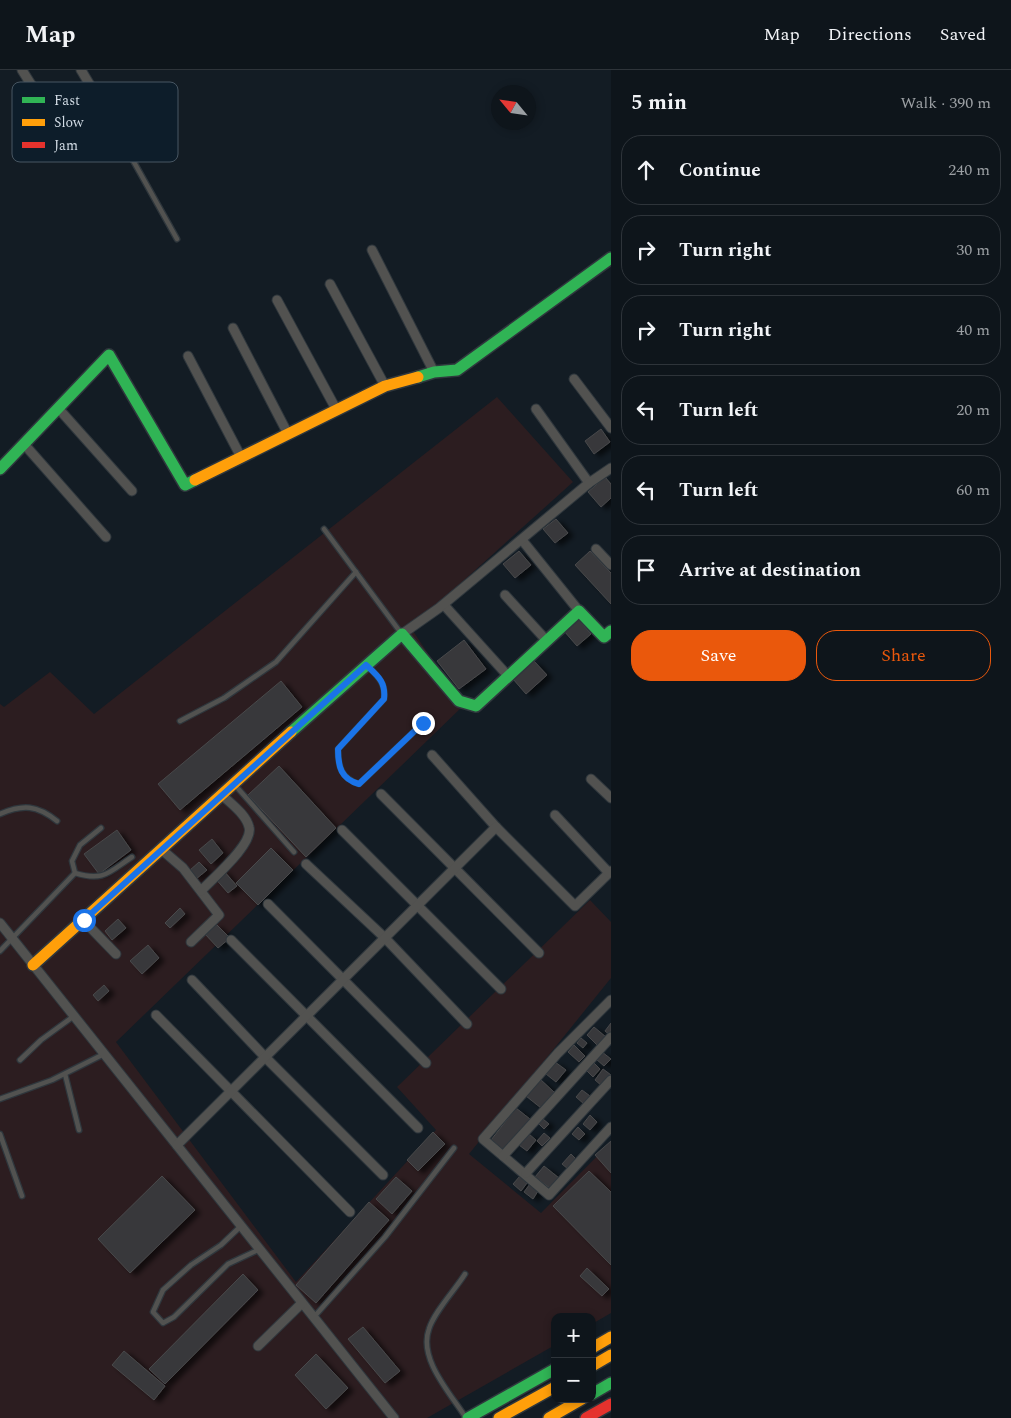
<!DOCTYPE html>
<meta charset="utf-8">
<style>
:root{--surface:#0e151b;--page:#171e24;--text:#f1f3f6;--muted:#9b9fa3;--line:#2e343a;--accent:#ea580c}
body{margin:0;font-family:Spectral,serif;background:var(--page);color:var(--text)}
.controls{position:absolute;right:15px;bottom:15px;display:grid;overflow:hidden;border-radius:10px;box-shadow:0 2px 8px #0003}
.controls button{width:45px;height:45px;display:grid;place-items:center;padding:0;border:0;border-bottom:1px solid var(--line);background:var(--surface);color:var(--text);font:25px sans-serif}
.compass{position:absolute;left:491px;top:15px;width:45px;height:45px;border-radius:50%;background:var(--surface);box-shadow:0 2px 8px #0003;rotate:299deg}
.stop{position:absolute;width:15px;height:15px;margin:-11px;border:4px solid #1a73e8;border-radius:50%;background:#fff}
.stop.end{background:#1a73e8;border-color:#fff;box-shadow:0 1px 5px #0008}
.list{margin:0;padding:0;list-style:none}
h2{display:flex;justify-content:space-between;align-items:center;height:65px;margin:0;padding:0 20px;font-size:21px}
h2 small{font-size:16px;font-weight:400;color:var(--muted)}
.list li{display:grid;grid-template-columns:32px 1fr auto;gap:15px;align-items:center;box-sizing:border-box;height:70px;margin:0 10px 10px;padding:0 10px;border:1px solid var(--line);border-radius:20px}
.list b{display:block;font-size:19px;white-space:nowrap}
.list em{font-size:16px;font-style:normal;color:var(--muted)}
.actions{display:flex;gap:10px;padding:15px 20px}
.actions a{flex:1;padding:11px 0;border:1px solid var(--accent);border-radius:20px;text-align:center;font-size:18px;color:var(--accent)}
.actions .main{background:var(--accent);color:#fff}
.icon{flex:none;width:28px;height:28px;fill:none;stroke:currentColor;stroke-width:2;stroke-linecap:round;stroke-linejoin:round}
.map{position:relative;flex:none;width:611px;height:1348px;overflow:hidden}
header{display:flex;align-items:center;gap:30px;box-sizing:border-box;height:70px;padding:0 25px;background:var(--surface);border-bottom:1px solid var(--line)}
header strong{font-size:24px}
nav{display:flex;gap:28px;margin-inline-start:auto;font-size:18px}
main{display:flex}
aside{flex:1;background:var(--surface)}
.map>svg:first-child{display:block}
.industrial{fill:#2c1d20}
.building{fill:#37383a;stroke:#49494b;filter:url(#shadow)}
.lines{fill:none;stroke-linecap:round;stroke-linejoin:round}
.lane-casing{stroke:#2f373d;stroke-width:7}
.street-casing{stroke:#2f373d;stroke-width:11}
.fast-casing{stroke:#2f373d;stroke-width:14}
.slow-casing{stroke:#2f373d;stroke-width:14}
.jam-casing{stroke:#2f373d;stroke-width:14}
.lane{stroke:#525250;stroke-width:4.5}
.street{stroke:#525250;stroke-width:9}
.fast{stroke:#30b455;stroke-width:11}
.slow{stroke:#ff9f0a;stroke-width:11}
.jam{stroke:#e5322d;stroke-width:11}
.route{stroke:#1a73e8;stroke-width:6}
.key{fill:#0d1d2a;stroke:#485662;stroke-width:1}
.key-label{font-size:14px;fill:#d1dbe4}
</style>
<header>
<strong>Map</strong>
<nav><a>Map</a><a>Directions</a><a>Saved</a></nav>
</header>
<main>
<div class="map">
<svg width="611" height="1348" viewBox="0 0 611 1348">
<defs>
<filter id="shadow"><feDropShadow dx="5.5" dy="3" stdDeviation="2.5" flood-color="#0009"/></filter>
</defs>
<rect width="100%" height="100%" fill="#131c24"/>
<polygon class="industrial" points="497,327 573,412 411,558 463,636 116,972 296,1212 436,1060 397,1017 590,830 611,852 611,908 469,1084 541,1143 611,1072 611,1243 592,1254 592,1247 555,1247 555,1275 427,1348 0,1348 0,634 4,637 50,602 94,644"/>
<g class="building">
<polygon points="601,359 610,372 594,384 585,371"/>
<polygon points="605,407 611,414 611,428 601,437 588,422"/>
<polygon points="556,449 568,463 555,473 543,459"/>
<polygon points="519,481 531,495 515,508 503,494"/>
<polygon points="590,481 611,503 611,534 575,495"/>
<polygon points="578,549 591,564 577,576 564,561"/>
<polygon points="464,570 486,599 459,619 437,591"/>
<polygon points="534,591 547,605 526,624 513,609"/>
<polygon points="281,611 302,637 180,740 158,714"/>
<polygon points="279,696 336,758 306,787 248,725"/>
<polygon points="117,760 131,780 99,804 84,784"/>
<polygon points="212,769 223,783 211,794 199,780"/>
<polygon points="271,778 293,800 258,835 236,813"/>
<polygon points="199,792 207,800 196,809 189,801"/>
<polygon points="223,800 237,816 228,823 214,807"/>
<polygon points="180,838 185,844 170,858 165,853"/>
<polygon points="118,849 126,858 112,870 105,861"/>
<polygon points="216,854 230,868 218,878 205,864"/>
<polygon points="148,875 159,888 142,904 130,891"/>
<polygon points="104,915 109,921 98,931 93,925"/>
<polygon points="611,953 611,964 610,965 605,961"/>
<polygon points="594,957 606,967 598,976 587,965"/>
<polygon points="581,968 587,973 583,978 577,973"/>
<polygon points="574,975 585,986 579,992 568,982"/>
<polygon points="602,982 611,989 604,996 596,989"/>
<polygon points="555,992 566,1000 556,1012 546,1004"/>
<polygon points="594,993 600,999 593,1007 587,1001"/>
<polygon points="603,999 611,1005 602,1016 595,1010"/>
<polygon points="540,1009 554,1022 541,1038 526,1026"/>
<polygon points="582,1020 590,1026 584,1034 576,1027"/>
<polygon points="516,1038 530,1049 505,1081 491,1070"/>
<polygon points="590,1045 597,1052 590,1060 583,1054"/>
<polygon points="543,1049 549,1054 544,1059 539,1054"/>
<polygon points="578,1057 585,1064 579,1070 572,1064"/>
<polygon points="433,1062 445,1074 418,1101 407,1090"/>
<polygon points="544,1063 550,1068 542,1076 537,1071"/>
<polygon points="529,1064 536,1070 527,1081 519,1075"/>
<polygon points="611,1071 611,1103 595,1085"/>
<polygon points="571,1084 576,1089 568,1099 562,1094"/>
<polygon points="544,1096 559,1108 551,1119 535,1107"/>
<polygon points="589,1101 611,1122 611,1195 553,1136"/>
<polygon points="162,1106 195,1140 130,1203 98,1169"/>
<polygon points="520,1106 527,1113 521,1121 513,1114"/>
<polygon points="396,1107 412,1121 392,1144 376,1129"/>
<polygon points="530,1114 538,1121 533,1129 524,1122"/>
<polygon points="369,1132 389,1150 316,1233 296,1215"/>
<polygon points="587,1198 609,1219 602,1226 580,1206"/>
<polygon points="243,1204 258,1220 165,1314 149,1299"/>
<polygon points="363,1257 400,1301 385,1313 348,1269"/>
<polygon points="124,1281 165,1316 154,1330 112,1295"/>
<polygon points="316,1284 348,1318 326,1339 295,1305"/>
</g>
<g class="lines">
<g class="lane-casing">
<g id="lane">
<polyline points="102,35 177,169"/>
<polyline points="324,459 401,563"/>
<path d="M368 596C378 607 386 613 384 629L338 679C338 697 341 708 359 714L423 653"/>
<polyline points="180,651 224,628 276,592 356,502"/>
<polyline points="234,714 294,782"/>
<path d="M0 744C23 734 37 735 57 751"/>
<path d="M101 758 80 775 72 791 75 803C104 812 109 802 132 787"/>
<polyline points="0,881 75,803"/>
<polyline points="20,990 41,970 74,946"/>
<polyline points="65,1004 79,1060"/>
<polyline points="0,1029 52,1010 104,984"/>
<polyline points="0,1064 22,1126"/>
<polyline points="241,1156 221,1175 191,1195 163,1220 153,1242 163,1253 174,1247 228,1194 260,1179"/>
<path d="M465 1204C455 1220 434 1242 429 1259 418 1289 451 1324 466 1348"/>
<polyline points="314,1247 385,1167 454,1078"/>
</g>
</g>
<g class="street-casing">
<g id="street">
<polyline points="22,0 63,65"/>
<polyline points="81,0 102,35"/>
<polyline points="372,180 434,302"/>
<polyline points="330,214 385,316"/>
<polyline points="277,230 336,339"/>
<polyline points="233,258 288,364"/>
<polyline points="188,286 241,387"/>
<polyline points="574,309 611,358"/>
<polyline points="58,338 132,421"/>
<polyline points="536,339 589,413"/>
<polyline points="24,374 106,467"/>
<polyline points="522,470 579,541"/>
<polyline points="596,479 611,495"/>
<polyline points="505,525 547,571"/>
<polyline points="444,535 509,607"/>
<polyline points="402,564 439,538 589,413 611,398"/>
<polyline points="432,685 496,757 575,836 611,801"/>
<polyline points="591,709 611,728"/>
<polyline points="381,724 539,883"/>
<polyline points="555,745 609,803"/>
<polyline points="342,760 501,919"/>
<polyline points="161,779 183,798 219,845 191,872"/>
<polyline points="306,794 385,868 467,954"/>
<path d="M201 821C212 809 254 774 249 757 246 744 230 733 221 724"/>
<polyline points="268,834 426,993"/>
<polyline points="83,850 116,884"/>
<polyline points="0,853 394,1348"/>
<polyline points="231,870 418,1058"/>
<polyline points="192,910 265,987 383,1105"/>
<polyline points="611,930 558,983 483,1069 549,1125 611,1057"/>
<polyline points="156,945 350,1142"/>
<polyline points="177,1075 496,757"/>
<polyline points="503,1086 611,967"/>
<polyline points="526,1103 611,1010"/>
<polyline points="258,1276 302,1233"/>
</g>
</g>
<g class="fast-casing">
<g id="fast">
<polyline points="418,307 434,302 457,300 611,188"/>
<polyline points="0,399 109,285 185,415 195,410"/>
<polyline points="291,662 402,564 459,631 476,636 579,541 604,567 611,561"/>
<polyline points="592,1324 611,1313"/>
<polyline points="468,1348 555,1299"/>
</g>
</g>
<g class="slow-casing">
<g id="slow">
<polyline points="195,410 385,316 418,307"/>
<polyline points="33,895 291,662"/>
<polyline points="592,1278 611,1267"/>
<polyline points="592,1296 611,1285"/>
<polyline points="499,1348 555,1317"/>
<polyline points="549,1348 582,1329"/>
</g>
</g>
<g class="jam-casing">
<polyline id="jam" points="586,1348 611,1334"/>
</g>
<use href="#lane" class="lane"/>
<use href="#street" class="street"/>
<use href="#fast" class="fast"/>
<use href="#slow" class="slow"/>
<use href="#jam" class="jam"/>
</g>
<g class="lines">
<path class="route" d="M84 850 366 595C378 606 386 612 384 629L338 679C338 697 341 709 359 714L423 653"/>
</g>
<rect x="12" y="12" width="166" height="80" rx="8" class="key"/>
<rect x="22" y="27" width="23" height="6" fill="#30b455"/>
<rect x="22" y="49" width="23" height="7" fill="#ff9f0a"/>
<rect x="22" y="72" width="23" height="6" fill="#e5322d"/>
<g class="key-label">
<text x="54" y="35">Fast</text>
<text x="54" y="57">Slow</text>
<text x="54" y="80">Jam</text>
</g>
</svg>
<div class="controls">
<button>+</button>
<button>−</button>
</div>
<svg class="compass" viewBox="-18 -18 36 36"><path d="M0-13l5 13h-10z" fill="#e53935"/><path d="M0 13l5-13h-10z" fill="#9b9fa3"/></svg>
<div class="stop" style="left:84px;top:850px"></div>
<div class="stop end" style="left:423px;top:653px"></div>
</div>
<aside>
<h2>5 min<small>Walk · 390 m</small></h2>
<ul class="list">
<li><svg class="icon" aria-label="ahead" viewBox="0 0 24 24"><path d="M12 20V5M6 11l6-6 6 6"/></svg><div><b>Continue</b></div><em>240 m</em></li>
<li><svg class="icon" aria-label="right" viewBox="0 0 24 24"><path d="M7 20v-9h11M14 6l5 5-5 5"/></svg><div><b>Turn right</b></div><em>30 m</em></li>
<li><svg class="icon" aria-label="right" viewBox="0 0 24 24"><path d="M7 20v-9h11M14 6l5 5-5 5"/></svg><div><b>Turn right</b></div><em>40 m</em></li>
<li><svg class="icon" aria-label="left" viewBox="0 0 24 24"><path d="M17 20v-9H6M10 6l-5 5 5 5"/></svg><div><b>Turn left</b></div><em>20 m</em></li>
<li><svg class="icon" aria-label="left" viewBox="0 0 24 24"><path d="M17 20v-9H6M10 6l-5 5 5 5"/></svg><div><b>Turn left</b></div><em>60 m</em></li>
<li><svg class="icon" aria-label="arrive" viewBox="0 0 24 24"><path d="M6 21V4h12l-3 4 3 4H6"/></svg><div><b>Arrive at destination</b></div></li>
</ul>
<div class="actions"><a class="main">Save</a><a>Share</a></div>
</aside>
</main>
